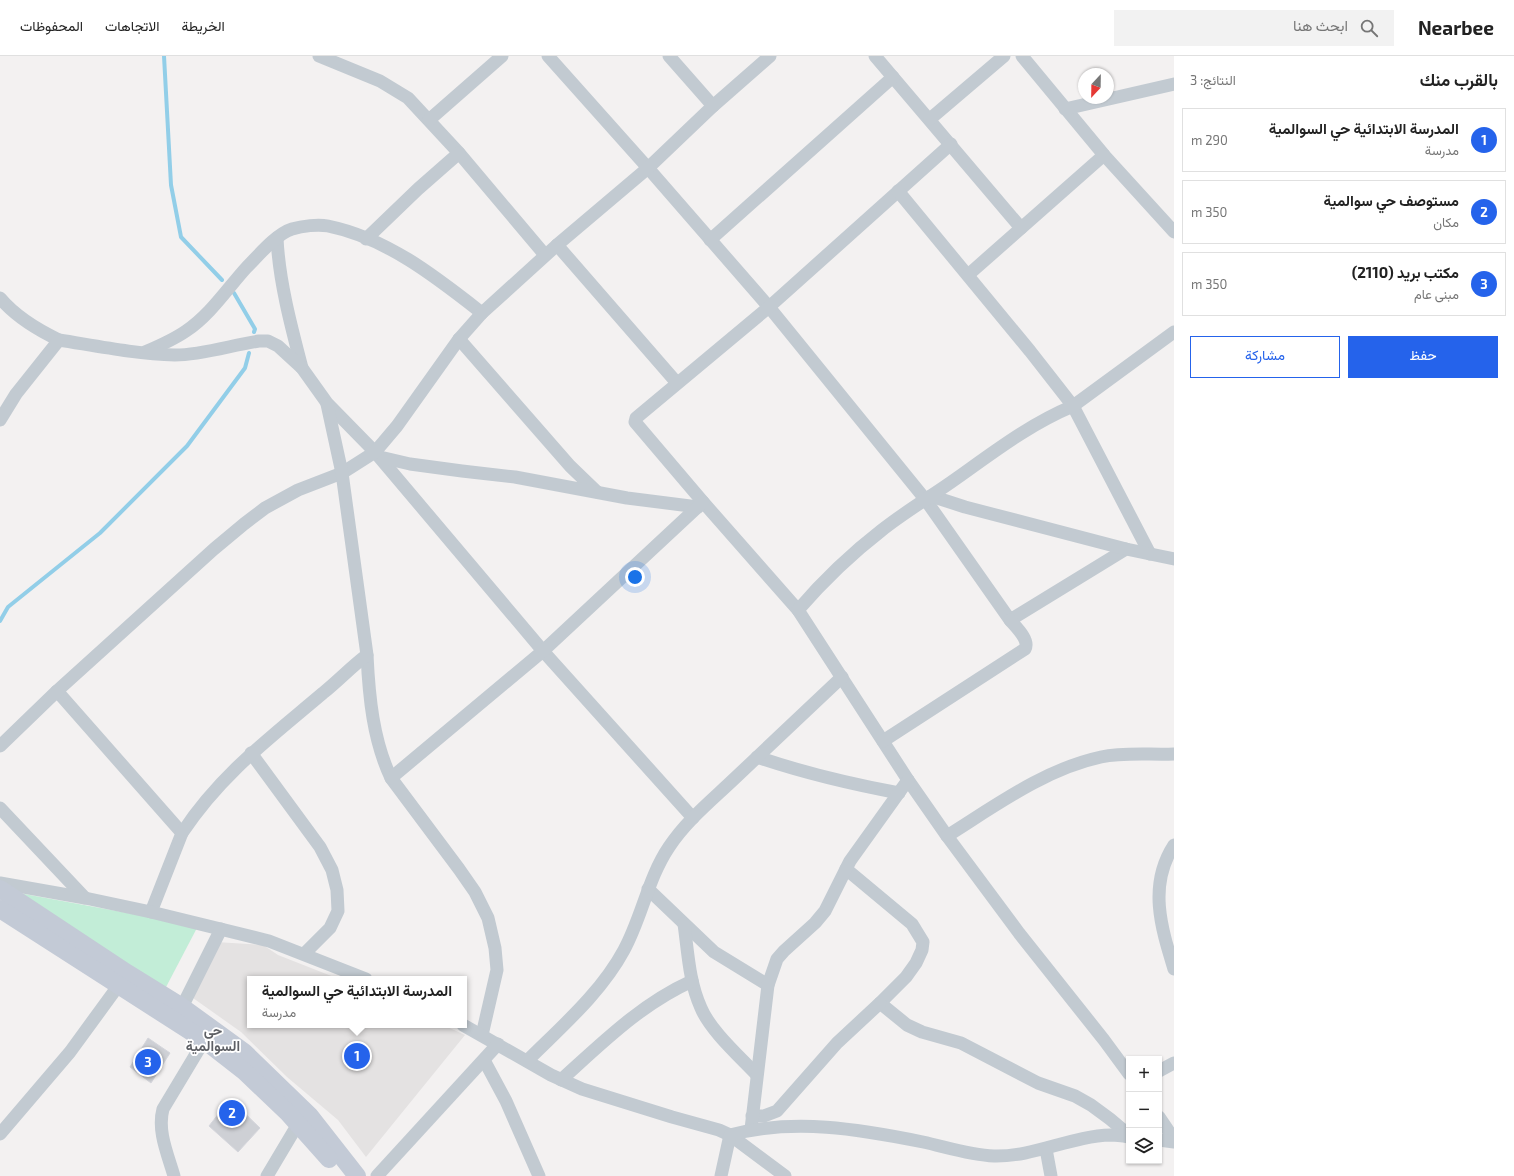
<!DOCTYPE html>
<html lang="ar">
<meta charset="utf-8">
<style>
:root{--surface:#fff;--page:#f2f2f2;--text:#222;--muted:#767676;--line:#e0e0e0;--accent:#2563eb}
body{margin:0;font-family:"Exo 2",Vazirmatn,sans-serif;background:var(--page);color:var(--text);direction:rtl}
.controls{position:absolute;right:12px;bottom:12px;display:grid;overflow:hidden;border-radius:0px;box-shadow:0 1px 3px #0004}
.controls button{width:36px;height:36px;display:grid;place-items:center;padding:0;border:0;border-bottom:1px solid var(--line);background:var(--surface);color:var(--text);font:20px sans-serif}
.compass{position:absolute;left:1078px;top:12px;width:36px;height:36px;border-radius:50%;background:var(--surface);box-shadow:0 1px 3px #0004;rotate:202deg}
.you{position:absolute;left:635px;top:521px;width:14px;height:14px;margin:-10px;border:3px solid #fff;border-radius:50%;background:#1a73e8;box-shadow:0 0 0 6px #1a73e833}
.badge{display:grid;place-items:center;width:26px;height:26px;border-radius:50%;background:var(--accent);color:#fff;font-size:13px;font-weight:700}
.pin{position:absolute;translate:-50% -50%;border:2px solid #fff;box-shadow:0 1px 4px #0006}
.popup{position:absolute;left:247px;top:920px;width:220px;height:52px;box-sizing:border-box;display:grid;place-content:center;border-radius:0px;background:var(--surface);filter:drop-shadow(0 1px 3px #0005);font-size:13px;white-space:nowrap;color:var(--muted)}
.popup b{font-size:15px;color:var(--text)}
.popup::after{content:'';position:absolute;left:50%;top:100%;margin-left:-8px;border:8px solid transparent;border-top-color:var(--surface)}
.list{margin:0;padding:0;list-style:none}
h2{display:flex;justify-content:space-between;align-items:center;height:52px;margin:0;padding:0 16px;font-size:17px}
h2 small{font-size:13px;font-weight:400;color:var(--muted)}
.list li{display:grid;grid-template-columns:26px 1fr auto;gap:12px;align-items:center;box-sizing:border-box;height:64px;margin:0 8px 8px;padding:0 8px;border:1px solid var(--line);border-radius:0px}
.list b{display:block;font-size:15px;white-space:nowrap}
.list p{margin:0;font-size:13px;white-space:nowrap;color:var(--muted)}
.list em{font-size:13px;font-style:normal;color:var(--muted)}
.actions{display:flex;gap:8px;padding:12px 16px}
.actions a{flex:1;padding:9px 0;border:1px solid var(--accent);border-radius:0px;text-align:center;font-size:14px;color:var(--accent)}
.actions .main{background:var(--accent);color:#fff}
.icon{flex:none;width:22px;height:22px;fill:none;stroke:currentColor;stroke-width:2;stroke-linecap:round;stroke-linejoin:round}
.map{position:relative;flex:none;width:1174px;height:1120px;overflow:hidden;direction:ltr}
header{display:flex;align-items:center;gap:24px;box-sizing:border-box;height:56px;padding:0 20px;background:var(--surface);border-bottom:1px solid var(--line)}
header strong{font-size:19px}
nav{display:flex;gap:22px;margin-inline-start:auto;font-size:14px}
.search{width:280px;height:36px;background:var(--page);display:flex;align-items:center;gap:10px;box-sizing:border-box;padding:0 14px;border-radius:0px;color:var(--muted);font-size:15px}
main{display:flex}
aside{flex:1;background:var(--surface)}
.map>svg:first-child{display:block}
.education{fill:#e4e2e2}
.green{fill:#c2edd7}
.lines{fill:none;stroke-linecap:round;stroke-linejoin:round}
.stream{stroke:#92cee8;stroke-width:4}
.building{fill:#ced0d5;stroke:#d5d6dc}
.minor{stroke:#c2cad1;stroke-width:13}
.secondary{stroke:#c3cad6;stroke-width:18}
.labels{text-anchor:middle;stroke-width:3.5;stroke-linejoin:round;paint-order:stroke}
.neighbourhood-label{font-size:14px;font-weight:bold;fill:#5e6065;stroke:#fff}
</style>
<header>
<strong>Nearbee</strong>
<div class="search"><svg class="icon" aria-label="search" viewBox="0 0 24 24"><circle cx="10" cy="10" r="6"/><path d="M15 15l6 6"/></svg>ابحث هنا</div>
<nav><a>الخريطة</a><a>الاتجاهات</a><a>المحفوظات</a></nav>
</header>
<main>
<aside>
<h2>بالقرب منك<small>النتائج: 3</small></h2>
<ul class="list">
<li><span class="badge">1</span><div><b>المدرسة الابتدائية حي السوالمية</b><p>مدرسة</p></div><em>290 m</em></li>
<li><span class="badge">2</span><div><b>مستوصف حي سوالمية</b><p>مكان</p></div><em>350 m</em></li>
<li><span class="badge">3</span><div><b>مكتب بريد (2110)</b><p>مبنى عام</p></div><em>350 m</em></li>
</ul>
<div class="actions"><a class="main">حفظ</a><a>مشاركة</a></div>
</aside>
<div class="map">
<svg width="1174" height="1120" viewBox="0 0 1174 1120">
<rect width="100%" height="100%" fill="#f3f1f1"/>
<polygon class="education" points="216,886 263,889 278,899 339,923 250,923 250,969 443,969 465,979 366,1101 338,1064 287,1021 241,976 193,942"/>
<polygon class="green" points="8,835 198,870 165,933"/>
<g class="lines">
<g class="stream">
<polyline points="164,0 171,129 181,181 222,224"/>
<polyline points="234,237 255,273 254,276"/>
<polyline points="0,565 8,551 100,477 187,390 245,312 249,297"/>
</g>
</g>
<g class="building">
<polygon points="148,982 170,997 151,1027 130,1011"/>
<polygon points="230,1043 260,1072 238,1096 209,1070"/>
</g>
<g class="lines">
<g class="minor">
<polyline points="319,0 380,25 408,42 459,97 545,199"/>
<polyline points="548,0 648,112 769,251 925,443 1010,564 1126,493"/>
<polyline points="669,0 713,50"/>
<polyline points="875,0 1021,172"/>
<polyline points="1022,0 1104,99 1174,176"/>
<polyline points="1065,53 1174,28"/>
<polyline points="930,63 1004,0"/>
<polyline points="429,64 502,0"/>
<polyline points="951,88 769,251 636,362 635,366 703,446 798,554 908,724 947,780 1019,877 1104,984 1129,1018"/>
<polyline points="898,135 1030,295 1073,350 1150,498"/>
<path d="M277 182C279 225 291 270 302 312"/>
<polyline points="366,183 418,133 459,97"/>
<polyline points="710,184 893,21"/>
<polyline points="557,189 677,327"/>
<polyline points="968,219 1104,99"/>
<path d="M0 242C16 261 38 274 59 284"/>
<polyline points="459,283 570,410 597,436"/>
<path d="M145 296C159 290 173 284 186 275 210 259 227 233 246 212 258 200 276 178 292 173 302 170 318 168 328 170 387 182 436 221 482 257"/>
<path d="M0 364 16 338 59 284C97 290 136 298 175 299 202 299 232 289 259 285H268L278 290 302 312 327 347 375 396 543 595 693 762"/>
<polyline points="380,401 410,408 462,415 515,421 627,442 698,451"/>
<polyline points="931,440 965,451 1126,493 1174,503"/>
<path d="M798 554C823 525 851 498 882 474 906 455 932 440 957 422 995 395 1030 368 1073 350L1174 276"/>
<path d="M367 599C369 641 373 684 391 722L459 813 475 836 488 862 495 892 497 914 482 979"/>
<polyline points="57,635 182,777 151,856"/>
<path d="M883 685 1025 593C1030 584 1016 571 1010 564"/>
<polyline points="0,690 57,635 214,493 244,468 265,452 298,434 342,417 375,396 397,370 459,283 482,257 557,189 648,112 713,50 770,0"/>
<polyline points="251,697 320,791 332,814 337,834 338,855 330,872 304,898"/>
<path d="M757 701C804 717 851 728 899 737"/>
<polyline points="391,722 543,595 703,446"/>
<polyline points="0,752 85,842"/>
<path d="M182 777C221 718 270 682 323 637 338 625 351 611 367 599L342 417 327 348"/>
<path d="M947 780C995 750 1045 713 1101 701 1124 696 1150 699 1174 698"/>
<path d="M1174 789C1148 829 1161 871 1174 913"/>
<polyline points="846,813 912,868 923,886 922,894 916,907 906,921 880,947 907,969 922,976 961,987 1038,1027 1075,1040 1091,1049 1110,1063 1129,1079"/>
<polyline points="0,827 85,842 151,856 269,885 366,923"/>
<polyline points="648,833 714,896 768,929"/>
<path d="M684 868C688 896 689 926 701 952 710 974 739 1000 756 1018"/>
<polyline points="182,951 221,873"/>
<polyline points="463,969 551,1019 582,1033 672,1061 719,1074 730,1079 785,1120"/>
<polyline points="484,1004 506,1045 539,1120"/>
<path d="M527 1005C561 971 601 937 624 894 642 861 648 822 669 791 686 765 712 744 734 723 770 689 806 655 842 621"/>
<polyline points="1159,1015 1174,1007"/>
<path d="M561 1024C602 987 641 948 692 925"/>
<polyline points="752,1060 764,1060 777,1055 837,987 880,947"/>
<polyline points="1159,1061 1174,1083"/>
<polyline points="751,1073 768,929 777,903 784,895 815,867 825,855 850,805 908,724"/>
<polyline points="0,1078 70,996 124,922"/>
<polyline points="1159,1084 1174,1086"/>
<polyline points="1046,1093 1051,1120"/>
<path d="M174 1120C168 1099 157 1075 163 1053L208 978"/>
<polyline points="267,1120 298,1068"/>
<polyline points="377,1120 498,988"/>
<path d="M721 1120 730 1079C794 1062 859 1073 923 1086 946 1091 970 1099 994 1100 1034 1101 1071 1080 1111 1079 1117 1079 1123 1080 1129 1081"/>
</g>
<g class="secondary">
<polyline points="0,833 127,917 182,951 244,996 310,1060 357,1120"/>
<polyline points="0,853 204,984 245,1016 288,1057 329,1103"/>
</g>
</g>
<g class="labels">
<g class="neighbourhood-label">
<text x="213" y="979">حي<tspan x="213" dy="16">السوالمية</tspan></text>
</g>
</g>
</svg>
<div class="controls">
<button>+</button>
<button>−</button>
<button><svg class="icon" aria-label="layers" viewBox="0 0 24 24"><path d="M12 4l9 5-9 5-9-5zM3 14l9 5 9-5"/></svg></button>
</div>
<svg class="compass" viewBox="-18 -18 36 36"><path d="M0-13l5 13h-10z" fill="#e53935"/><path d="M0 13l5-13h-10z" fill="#767676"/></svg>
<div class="you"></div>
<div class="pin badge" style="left:357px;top:1000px">1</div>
<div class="popup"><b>المدرسة الابتدائية حي السوالمية</b>مدرسة</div>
<div class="pin badge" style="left:232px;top:1057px">2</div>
<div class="pin badge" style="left:148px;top:1006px">3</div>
</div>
</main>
